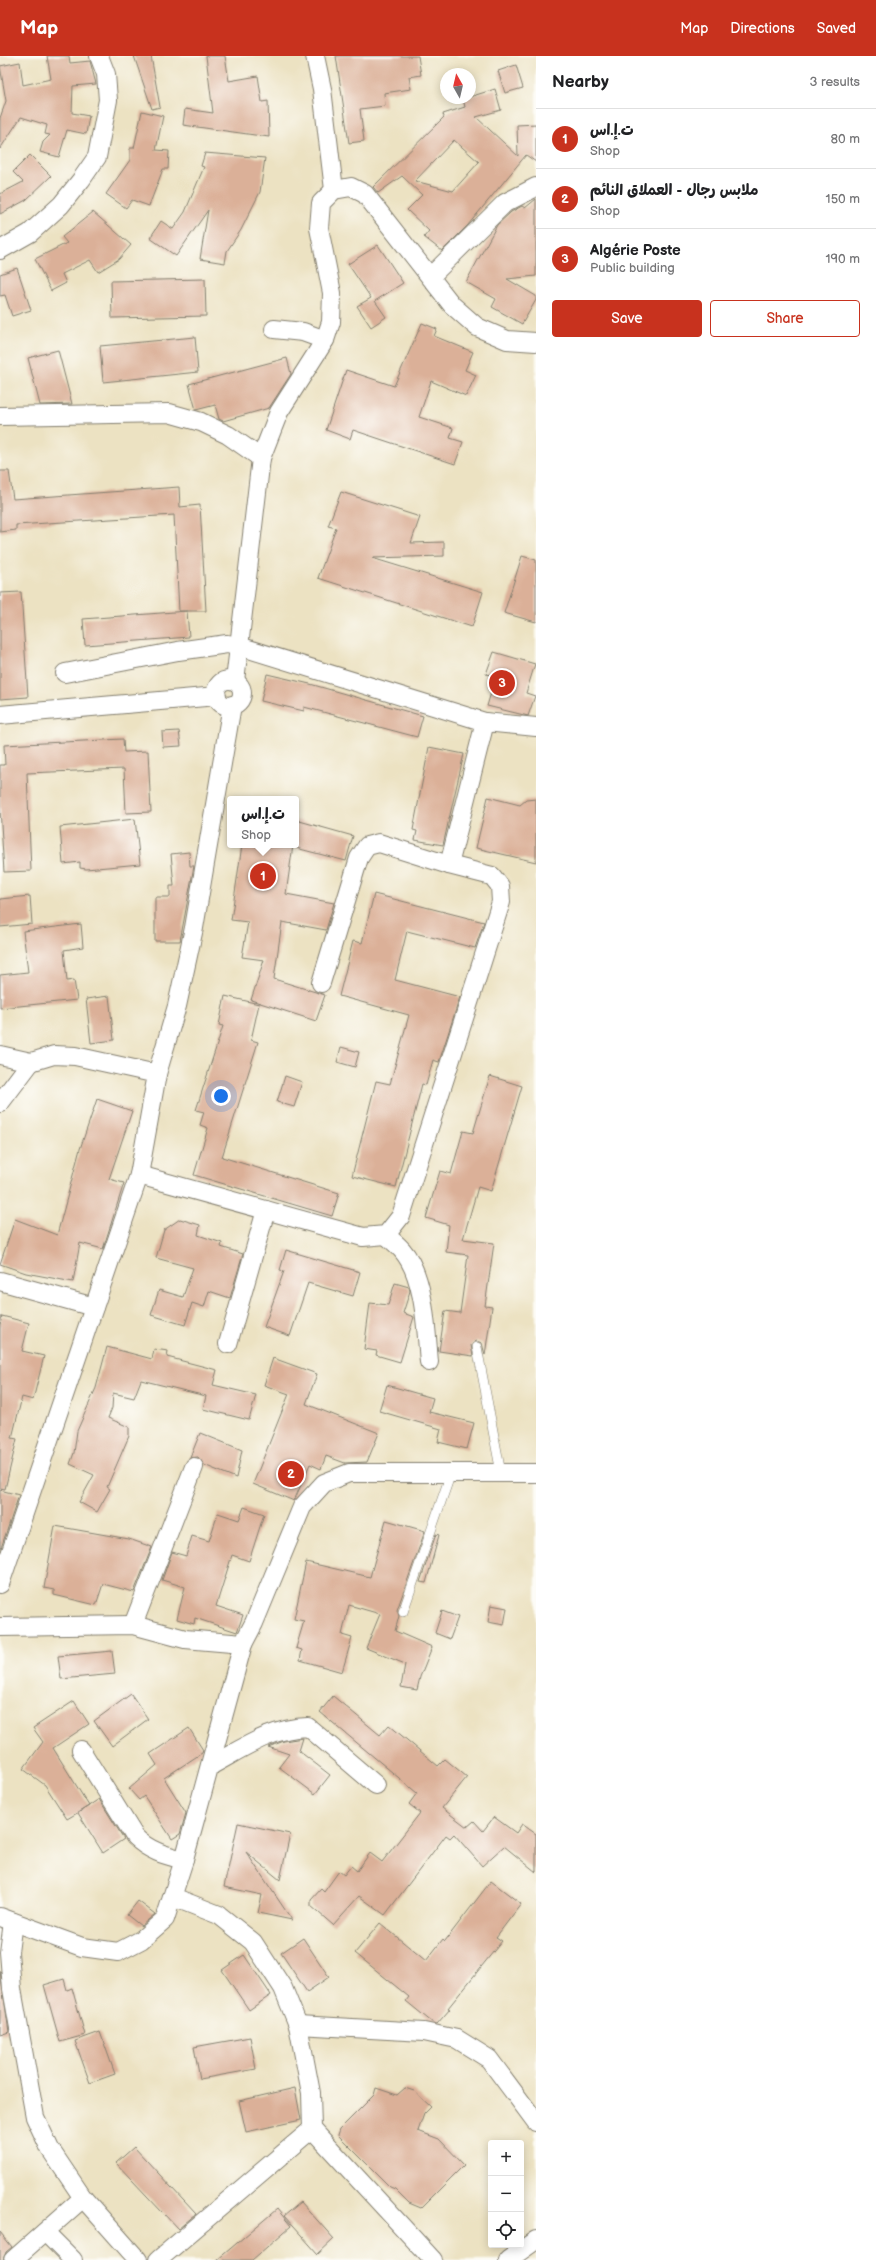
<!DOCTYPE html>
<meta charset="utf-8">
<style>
:root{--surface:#fff;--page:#f6f6f6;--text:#202124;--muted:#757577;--line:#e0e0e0;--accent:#c8321e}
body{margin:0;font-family:"Balsamiq Sans","Playpen Sans Arabic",sans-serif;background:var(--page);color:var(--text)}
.controls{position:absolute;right:12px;bottom:12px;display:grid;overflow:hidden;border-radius:4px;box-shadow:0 2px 10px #0003}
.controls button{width:36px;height:36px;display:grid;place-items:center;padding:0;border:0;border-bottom:1px solid var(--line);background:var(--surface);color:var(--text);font:20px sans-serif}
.compass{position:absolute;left:440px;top:12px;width:36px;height:36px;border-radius:50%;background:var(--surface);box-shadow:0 2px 10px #0003;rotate:352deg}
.you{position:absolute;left:221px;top:1040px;width:14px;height:14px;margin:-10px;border:3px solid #fff;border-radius:50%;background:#1a73e8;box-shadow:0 0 0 6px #1a73e833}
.badge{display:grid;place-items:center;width:26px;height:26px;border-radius:50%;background:var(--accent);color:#fff;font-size:13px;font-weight:700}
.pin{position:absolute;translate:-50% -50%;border:2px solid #fff;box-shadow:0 1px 4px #0006}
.popup{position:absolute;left:227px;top:740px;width:72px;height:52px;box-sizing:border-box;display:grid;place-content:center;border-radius:4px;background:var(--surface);filter:drop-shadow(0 1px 3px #0005);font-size:13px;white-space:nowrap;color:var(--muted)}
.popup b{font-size:15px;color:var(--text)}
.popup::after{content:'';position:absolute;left:50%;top:100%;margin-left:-8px;border:8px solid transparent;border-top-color:var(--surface)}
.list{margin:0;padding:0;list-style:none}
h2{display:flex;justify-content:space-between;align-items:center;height:52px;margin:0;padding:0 16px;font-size:17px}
h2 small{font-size:13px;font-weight:400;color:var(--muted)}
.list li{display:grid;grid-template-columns:26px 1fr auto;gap:12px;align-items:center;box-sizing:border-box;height:60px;padding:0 16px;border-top:1px solid var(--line)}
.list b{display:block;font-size:15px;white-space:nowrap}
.list p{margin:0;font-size:13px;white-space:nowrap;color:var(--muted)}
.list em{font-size:13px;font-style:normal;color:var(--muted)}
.actions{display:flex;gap:8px;padding:12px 16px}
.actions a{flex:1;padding:9px 0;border:1px solid var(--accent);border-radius:4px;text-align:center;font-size:14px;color:var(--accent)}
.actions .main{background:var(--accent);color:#fff}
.icon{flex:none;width:22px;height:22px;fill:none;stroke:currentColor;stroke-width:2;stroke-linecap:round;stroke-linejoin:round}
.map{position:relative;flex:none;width:536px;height:2204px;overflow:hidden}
header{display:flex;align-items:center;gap:24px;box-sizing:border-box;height:56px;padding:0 20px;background:var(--accent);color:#fff}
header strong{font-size:19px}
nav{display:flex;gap:22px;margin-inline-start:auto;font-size:14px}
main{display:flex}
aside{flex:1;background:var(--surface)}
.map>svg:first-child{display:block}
.building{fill:#dbb098;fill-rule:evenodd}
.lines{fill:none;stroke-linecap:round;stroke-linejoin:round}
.lane-casing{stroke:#847f6f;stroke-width:10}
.street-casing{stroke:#847f6f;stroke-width:20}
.lane{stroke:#fff;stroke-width:9}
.street{stroke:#fff;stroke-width:18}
</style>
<header>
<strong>Map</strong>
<nav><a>Map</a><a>Directions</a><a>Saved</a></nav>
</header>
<main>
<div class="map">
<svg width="536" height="2204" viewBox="0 0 536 2204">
<rect width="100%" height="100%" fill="#fdfcf7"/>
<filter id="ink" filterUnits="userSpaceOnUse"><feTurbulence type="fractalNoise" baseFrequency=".025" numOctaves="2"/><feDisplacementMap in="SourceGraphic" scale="8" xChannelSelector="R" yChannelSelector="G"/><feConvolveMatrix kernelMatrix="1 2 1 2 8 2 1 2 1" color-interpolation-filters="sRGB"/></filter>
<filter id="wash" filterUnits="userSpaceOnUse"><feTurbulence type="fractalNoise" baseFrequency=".012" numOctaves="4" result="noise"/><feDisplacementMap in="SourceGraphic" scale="16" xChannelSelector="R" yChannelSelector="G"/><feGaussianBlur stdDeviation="0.9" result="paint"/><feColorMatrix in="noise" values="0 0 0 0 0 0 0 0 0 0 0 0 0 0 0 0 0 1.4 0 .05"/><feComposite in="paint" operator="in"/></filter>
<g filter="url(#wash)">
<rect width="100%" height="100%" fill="#ece2c2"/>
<g id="blocks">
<g class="building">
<polygon points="47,0 69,0 70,7 90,5 96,28 73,30 72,57 89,60 86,78 67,74 59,101 40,96 43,86 50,79 45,78 47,69 21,61 0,93 0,62 6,45 0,10 20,6 23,29 51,23"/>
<polygon points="134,0 151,0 160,51 152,53"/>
<polygon points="206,0 225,0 229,25 258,20 262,46 268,45 269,81 183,69 185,53 213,57"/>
<polygon points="336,0 418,0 421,19 409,21 411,33 384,37 385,50 360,53 364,85 349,87"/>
<polygon points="516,9 523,32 505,37 498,15"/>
<path d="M495 33 501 54 476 61 518 100 517 69 536 68V106L526 99 468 169 442 195 424 181 429 175 407 154 422 139 402 120 378 137 373 131 444 61 443 58 465 51 463 43ZM454 84 479 106 453 135 415 125Z"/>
<polygon points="142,55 163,60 156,94 169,95 168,113 163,113 149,150 132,144 126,152 106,138 130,104 130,92 134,92"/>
<polygon points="205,97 265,102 260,136 241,174 227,195 225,207 200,203 208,154 176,200 150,182 161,165 173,173 185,156 204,111 201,110"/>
<polygon points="30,99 51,120 26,144 0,158 0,138 23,126 13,116"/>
<polygon points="536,143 536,220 507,223 536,240 536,244 522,268 492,251 496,243 466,226 497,169 511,156 522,150 525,152"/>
<polygon points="93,156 131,189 119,203 98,216 90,204 62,218 66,227 51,235 35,203 67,187 62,181"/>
<polygon points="378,189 403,227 375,245 386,261 371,271 357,250 371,242 348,208"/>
<polygon points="17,212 31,254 12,260 5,239 0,240 0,218"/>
<polygon points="205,223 206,260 112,262 111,225"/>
<polygon points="422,267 437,273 434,280 473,296 465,314 476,319 466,340 431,325 419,361 453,372 450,382 463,386 455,408 353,374 350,383 326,374 346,314 394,330"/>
<polygon points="195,281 198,316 103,326 100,290"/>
<polygon points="58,294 72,348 40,349 28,302"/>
<polygon points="287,302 291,318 269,352 223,365 219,363 215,349 196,354 189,328"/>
<polygon points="0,415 9,415 13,443 179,431 180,451 200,449 206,555 179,555 174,459 16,469 16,474 0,476"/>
<polygon points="341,436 420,461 411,487 444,486 444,500 372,502 483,536 472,571 318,522 336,472 328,470"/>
<polygon points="522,500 536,504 536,566 504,557"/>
<polygon points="21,536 28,641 0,643 0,537"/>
<polygon points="187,555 189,581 85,589 83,563"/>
<polygon points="494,596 535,608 526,637 535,640 528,660 487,650 496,620 486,618"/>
<polygon points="267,618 310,628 423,660 417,681 304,651 304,655 261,645"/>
<polygon points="179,675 181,690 163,691 162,676"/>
<polygon points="123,683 124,696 148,695 151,756 126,757 124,713 27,717 31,815 4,816 0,752 0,709 5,709 4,689"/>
<polygon points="429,691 464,698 443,789 415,784 417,775 413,774"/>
<polygon points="488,741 520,749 526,744 536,743 536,806 476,792"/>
<polygon points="135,763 140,808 86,813 80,812 80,806 63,808 60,771"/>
<polygon points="296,764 353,780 346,805 296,792"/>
<polygon points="242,789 293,789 286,838 334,847 326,874 282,866 274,923 325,939 316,965 251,944 264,904 242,901 248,866 231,864"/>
<polygon points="189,796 190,810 194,810 180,885 155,885 155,841 170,841 170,830 174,830 171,798"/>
<polygon points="374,838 484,866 475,892 407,875 395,924 460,941 439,1006 433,1004 426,1029 422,1028 396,1131 352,1120 376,1025 390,1028 409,959 339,940 353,885 362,887"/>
<polygon points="30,840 32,868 0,871 0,843"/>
<polygon points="81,868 83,891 64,894 67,925 74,924 77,944 0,952 0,919 28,916 23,875"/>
<polygon points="109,940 114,984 91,987 86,943"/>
<polygon points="225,940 259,948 251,984 258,986 222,1101 339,1137 332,1160 194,1119 208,1072 200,1069 204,1056 196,1054 223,970 219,969"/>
<polygon points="341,991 359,996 355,1011 337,1006"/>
<polygon points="285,1020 302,1026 294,1051 277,1046"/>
<polygon points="490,1020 522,1030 491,1135 478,1131 463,1183 494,1187 485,1250 492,1251 485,1299 482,1287 476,1285 471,1289 473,1300 439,1295 445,1255 460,1257 468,1199 446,1196 449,1169 426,1162 440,1115 451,1118 463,1075 473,1077"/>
<polygon points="97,1043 132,1055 109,1123 124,1127 103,1193 80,1187 73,1226 26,1217 0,1208 15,1163 57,1179 80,1093"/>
<polygon points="180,1163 200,1169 198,1179 222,1187 221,1191 243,1198 230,1242 209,1235 204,1251 192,1247 185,1269 151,1259 159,1234 183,1241 193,1212 156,1202 164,1174"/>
<polygon points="286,1194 360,1216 353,1240 308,1227 290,1280 264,1271 284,1215 280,1214"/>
<polygon points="395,1227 409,1231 410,1235 403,1257 414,1261 400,1306 376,1299 377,1295 364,1293 370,1247 388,1249"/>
<polygon points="2,1260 29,1267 22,1295 44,1300 33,1344 22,1341 12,1382 17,1383 5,1433 0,1432 0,1269"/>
<polygon points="107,1291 152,1303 154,1293 168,1295 167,1301 217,1314 213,1329 256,1339 249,1364 203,1353 206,1340 141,1324 134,1342 113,1337 112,1352 108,1362 129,1371 129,1380 107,1431 110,1433 97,1456 79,1446 94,1419 70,1408 74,1397 77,1375 96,1332"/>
<polygon points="273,1302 317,1318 306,1348 379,1377 367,1406 345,1407 326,1400 321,1413 310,1408 294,1445 253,1428 289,1338 264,1329"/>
<polygon points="387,1329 433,1342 429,1356 474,1367 467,1393 438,1386 441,1373 379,1355"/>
<polygon points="200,1377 242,1394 236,1422 204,1409 198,1401 190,1402"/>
<polygon points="0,1434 19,1439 0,1495"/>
<polygon points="244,1451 264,1458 249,1505 232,1499 216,1550 243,1559 237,1576 195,1562 194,1568 177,1563 185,1531 162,1524 172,1496 186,1500 192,1480 209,1485 218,1457 239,1464"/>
<polygon points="386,1464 425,1475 397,1554 399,1560 395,1575 432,1591 420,1621 417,1634 401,1631 405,1608 366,1592 380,1558 349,1549 342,1579 352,1582 342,1616 300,1604 302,1594 296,1592 304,1565 294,1563 306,1506 370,1521"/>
<polygon points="55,1470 129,1483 152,1491 134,1536 103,1528 96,1549 54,1539 54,1534 44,1532"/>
<polygon points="436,1478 439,1479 426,1527 420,1526"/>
<polygon points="491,1549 507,1552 504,1569 488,1566"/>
<polygon points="442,1555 458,1561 450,1583 435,1577"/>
<polygon points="112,1595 115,1618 61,1623 58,1600"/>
<polygon points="131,1638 148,1663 112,1690 94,1665"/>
<polygon points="333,1640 380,1679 389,1669 438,1710 445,1703 467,1721 442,1752 467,1771 474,1765 483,1775 494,1761 516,1777 522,1768 536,1778 536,1816 504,1790 482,1810 454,1778 450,1782 446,1779 385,1859 359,1840 333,1869 311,1850 311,1844 321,1833 324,1836 339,1815 344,1819 351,1810 357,1815 370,1797 382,1806 420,1757 409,1748 417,1737 320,1656"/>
<polygon points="74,1645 89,1668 53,1692 89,1750 67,1763 45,1729 23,1713 43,1686 33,1672"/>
<polygon points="189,1672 203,1694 202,1697 164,1722 186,1757 180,1778 172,1783 144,1740 139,1744 129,1733 157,1709 150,1698"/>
<polygon points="303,1682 299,1695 330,1719 315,1738 279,1711 289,1698 268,1691 284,1685"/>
<polygon points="99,1743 124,1783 103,1797 78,1757"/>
<polygon points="238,1767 290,1778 280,1824 246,1796 292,1864 258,1857 262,1839 224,1831"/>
<polygon points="491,1825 521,1848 496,1881 502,1885 448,1952 450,1953 437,1968 433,1967 406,1945 409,1941 355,1897 380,1867 426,1905 443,1883 445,1885"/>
<polygon points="138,1845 155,1858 141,1870 127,1859"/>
<polygon points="303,1882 329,1921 307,1936 281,1897"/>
<polygon points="244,1899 271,1939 249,1954 222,1914"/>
<polygon points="0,1915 9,1976 0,1979"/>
<polygon points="64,1923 67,1934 72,1932 85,1979 60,1986 44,1929"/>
<polygon points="100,1976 115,2018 90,2027 75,1985"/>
<polygon points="250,1981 256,2013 200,2023 194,1991"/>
<polygon points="295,2032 301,2064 246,2076 239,2045"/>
<polygon points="376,2032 397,2039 405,2032 414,2035 431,2051 424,2058 418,2075 439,2083 464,2109 421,2152 409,2147 395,2133 390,2131 338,2079 340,2073 374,2039"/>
<polygon points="134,2091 196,2158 178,2173 116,2107"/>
<polygon points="301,2146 334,2183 318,2198 284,2160"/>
<polygon points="277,2153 291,2170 252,2204 217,2204"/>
<polygon points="0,2176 12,2191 6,2196 3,2204 0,2204"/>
</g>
</g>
</g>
<g filter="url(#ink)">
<use href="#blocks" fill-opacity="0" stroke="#847f6f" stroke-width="1"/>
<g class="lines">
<g class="lane-casing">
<g id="lane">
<polyline points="477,1291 501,1417"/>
<polyline points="403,1556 451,1417"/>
</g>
</g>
<g class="street-casing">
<g id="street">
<polyline points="315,0 322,33 334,134"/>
<polyline points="0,194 30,177 61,149 81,124 97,101 108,44 106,18 99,0"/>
<polyline points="431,220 505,147 536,131"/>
<polyline points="274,273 303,276 325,284"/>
<polyline points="0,360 169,357 201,366 228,379 261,402"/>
<polyline points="65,617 178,595 227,588 239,590 485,666 536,671"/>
<circle cx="229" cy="637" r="13"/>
<polyline points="235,625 261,402 279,356 325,284 331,266 332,237 319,172 321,147 334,134 351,131 365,138 452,249 477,271 507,284 536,286"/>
<polyline points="0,659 217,640"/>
<polyline points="449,809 485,666"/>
<polyline points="0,999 31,1006 54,999 75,1000 157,1018"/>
<polyline points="0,1047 31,1006"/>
<polyline points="139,1119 363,1181 386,1179 401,1160 501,846 500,830 492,820 449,809 379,787 367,790 359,802 321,927"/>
<path d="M386 1179C391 1184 397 1188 402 1194 425 1220 426 1273 429 1306"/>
<polyline points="0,1225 94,1251"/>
<polyline points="228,1288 266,1154"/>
<polyline points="0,1528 139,1119 157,1018 177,950 194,872 232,649"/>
<polyline points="133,1569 194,1411"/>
<polyline points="0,1571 133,1569 185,1583 243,1588 254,1567 302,1451 324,1427 349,1417 536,1417"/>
<path d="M81 1694 135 1781C149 1795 165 1799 184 1804"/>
<path d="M210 1710C242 1693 270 1672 308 1671L376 1729"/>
<polyline points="173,1841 219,1859 253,1886 283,1932 298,1969 311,2037 312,2073 433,2204"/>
<polyline points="0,1861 82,1891 118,1896 141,1884 165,1863 184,1804 243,1588"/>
<polyline points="13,1866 9,1896 12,1933 35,2061 50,2093 83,2142"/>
<polyline points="298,1969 424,1976 457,1983 489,2003 536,2066"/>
<polyline points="45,2176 73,2204"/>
<polyline points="13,2204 83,2142 138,2204"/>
<polyline points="158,2204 312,2073"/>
<polyline points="508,2204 536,2184"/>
</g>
</g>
<use href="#lane" class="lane"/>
<use href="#street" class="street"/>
</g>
</g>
</svg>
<div class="controls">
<button>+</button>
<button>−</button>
<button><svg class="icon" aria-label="locate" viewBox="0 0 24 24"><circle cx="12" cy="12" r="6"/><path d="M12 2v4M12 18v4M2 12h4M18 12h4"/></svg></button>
</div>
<svg class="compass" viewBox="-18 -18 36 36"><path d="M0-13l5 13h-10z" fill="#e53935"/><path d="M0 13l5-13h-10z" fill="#757577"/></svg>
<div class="you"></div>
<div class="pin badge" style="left:263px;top:820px">1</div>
<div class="popup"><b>ت.إ.اس</b>Shop</div>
<div class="pin badge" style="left:291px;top:1418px">2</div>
<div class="pin badge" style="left:502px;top:627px">3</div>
</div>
<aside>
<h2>Nearby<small>3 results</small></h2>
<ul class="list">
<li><span class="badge">1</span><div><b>ت.إ.اس</b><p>Shop</p></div><em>80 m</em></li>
<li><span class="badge">2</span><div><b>ملابس رجال - العملاق النائم</b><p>Shop</p></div><em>150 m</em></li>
<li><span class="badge">3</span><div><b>Algérie Poste</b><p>Public building</p></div><em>190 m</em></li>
</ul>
<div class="actions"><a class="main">Save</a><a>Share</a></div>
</aside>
</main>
